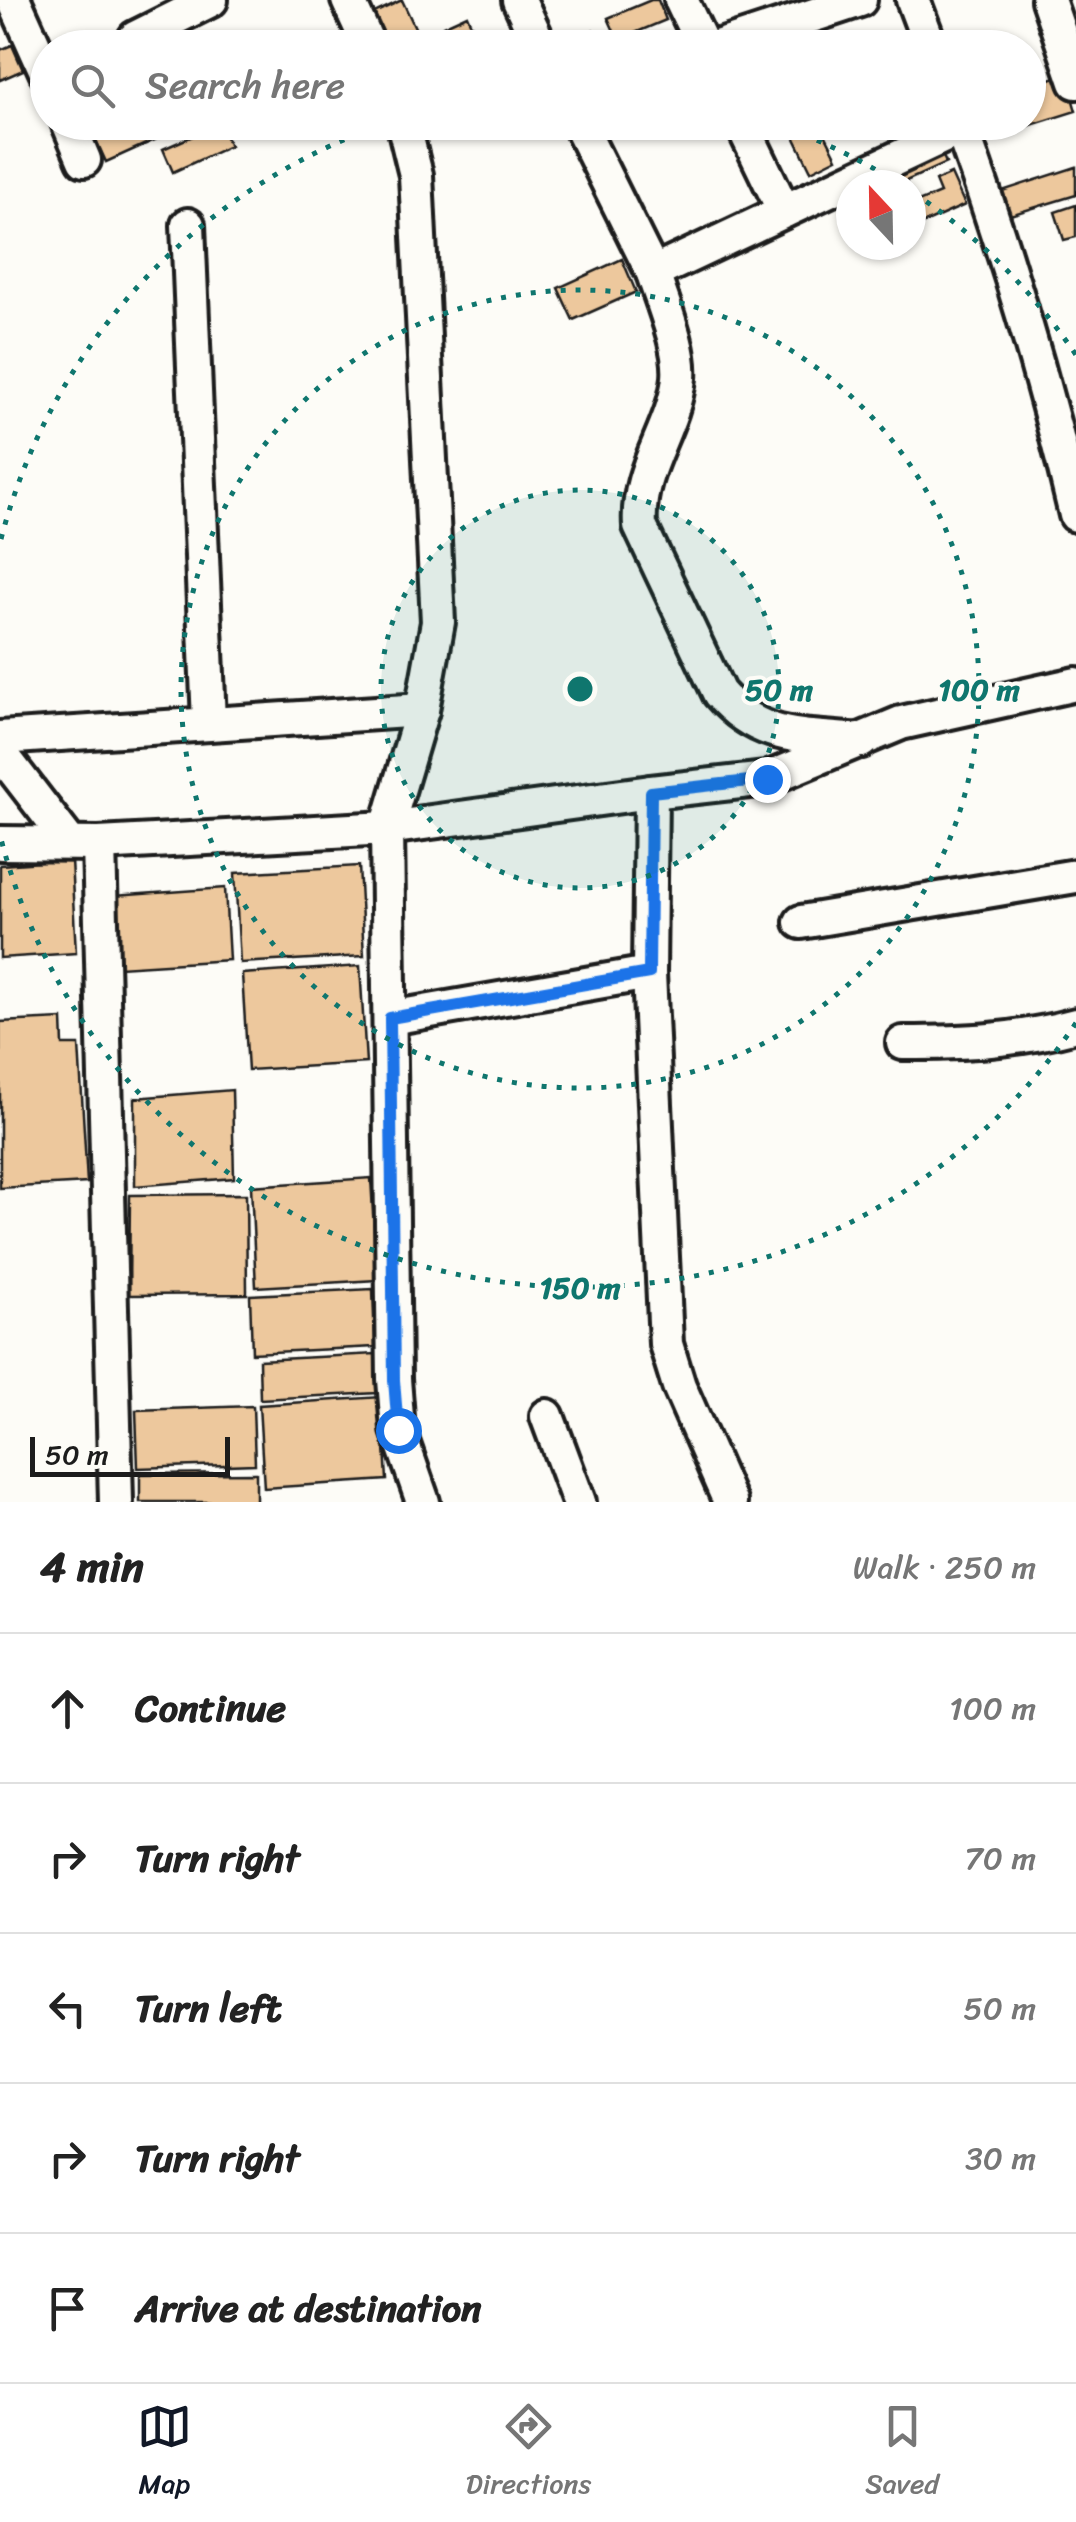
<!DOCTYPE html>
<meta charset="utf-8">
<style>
:root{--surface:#fff;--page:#f2f2f2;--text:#222;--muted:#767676;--line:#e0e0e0;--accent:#111827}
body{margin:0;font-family:Sriracha,sans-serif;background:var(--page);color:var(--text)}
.compass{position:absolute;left:836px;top:170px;width:90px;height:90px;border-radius:50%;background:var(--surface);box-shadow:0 2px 8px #0004;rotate:338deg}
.scale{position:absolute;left:30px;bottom:25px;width:200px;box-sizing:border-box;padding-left:10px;border:5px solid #1c1c1c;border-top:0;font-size:28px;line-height:35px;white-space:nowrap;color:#1c1c1c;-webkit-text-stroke:8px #fdfcf7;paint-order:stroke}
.stop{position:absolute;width:30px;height:30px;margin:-22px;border:8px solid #1a73e8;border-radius:50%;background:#fff}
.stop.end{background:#1a73e8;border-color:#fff;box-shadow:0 2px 10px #0008}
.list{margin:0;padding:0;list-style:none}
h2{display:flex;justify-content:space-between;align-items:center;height:130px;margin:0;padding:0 40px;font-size:42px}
h2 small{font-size:32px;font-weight:400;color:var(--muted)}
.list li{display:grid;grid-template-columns:65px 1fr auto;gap:30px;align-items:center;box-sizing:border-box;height:150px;padding:0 40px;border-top:2px solid var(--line)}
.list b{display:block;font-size:38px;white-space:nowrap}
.list em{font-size:32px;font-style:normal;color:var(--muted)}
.icon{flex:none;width:55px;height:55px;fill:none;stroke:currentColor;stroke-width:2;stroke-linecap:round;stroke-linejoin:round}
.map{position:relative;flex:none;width:1076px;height:1502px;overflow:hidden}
.search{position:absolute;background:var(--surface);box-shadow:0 2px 8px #0004;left:30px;right:30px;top:30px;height:110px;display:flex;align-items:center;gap:25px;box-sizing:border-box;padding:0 35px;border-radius:55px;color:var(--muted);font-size:38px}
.sheet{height:880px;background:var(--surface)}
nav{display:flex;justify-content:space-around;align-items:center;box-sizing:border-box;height:140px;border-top:2px solid var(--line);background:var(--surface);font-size:28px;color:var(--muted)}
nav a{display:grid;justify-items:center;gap:5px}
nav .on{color:var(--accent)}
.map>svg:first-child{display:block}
.building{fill:#edc89d;stroke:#1c1c1c;stroke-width:2.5}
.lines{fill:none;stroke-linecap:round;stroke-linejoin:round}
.minor-casing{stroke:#1c1c1c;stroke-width:40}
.minor{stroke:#fdfcf7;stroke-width:32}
.route{stroke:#1a73e8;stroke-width:12}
.ring{fill:none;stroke:#0f766e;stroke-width:5;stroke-dasharray:5 10}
.centre{fill:#0f766e;stroke:#fdfcf7;stroke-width:5}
.ring-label{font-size:30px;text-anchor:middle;font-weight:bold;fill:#0f766e;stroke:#fdfcf7;stroke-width:8;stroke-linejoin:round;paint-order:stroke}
</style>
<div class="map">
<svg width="1076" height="1502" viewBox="0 0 1076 1502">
<rect width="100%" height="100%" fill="#fdfcf7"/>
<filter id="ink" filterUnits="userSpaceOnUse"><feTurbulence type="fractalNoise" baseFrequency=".01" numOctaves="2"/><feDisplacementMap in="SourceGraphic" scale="20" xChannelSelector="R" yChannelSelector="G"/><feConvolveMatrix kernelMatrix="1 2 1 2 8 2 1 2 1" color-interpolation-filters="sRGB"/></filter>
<g filter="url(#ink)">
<g class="building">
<polygon points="402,0 417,32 387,46 372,14"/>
<polygon points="651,0 658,0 666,20 618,40 608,18"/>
<polygon points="467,15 481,48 452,48 443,26"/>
<polygon points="593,30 599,48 555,48 554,45"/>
<polygon points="12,45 23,70 0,80 0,50"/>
<polygon points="1065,74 1076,111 1025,127 1023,122 1028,122 1028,86"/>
<polygon points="88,122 152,122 159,138 106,162"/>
<polygon points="791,122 819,122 837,158 811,171 788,124"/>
<polygon points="220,124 230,146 173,172 163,149"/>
<polygon points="939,147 946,163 906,181 907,185 888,185 882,172"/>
<polygon points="1076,167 1076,195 1007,216 999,192"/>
<polygon points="951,174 965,205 911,229 911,193 916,203 940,193 935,181"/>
<polygon points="1076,205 1076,237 1064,240 1055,212"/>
<polygon points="622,259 636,292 573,320 558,288"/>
<polygon points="71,860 76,953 0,958 0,865"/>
<polygon points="359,866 364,956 240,963 235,873"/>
<polygon points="225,888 229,960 119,967 114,896"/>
<polygon points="360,966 366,1063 248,1070 242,974"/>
<polygon points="62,1019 63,1045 79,1045 87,1183 0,1188 0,1022"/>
<polygon points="232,1090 234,1178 135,1186 135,1098"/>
<polygon points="371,1178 377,1280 256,1287 251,1186"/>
<polygon points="246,1194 247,1294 129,1295 130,1195"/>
<polygon points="373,1289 375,1347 252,1353 250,1295"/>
<polygon points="376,1354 378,1393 260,1399 259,1360"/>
<polygon points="382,1397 387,1480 264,1488 259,1405"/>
<polygon points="253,1406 255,1464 138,1468 136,1410"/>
<polygon points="256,1473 256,1502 140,1502 140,1474"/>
</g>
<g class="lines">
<g class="minor-casing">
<g id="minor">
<polyline points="14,0 48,76"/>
<polyline points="348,0 370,48"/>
<polyline points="519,0 541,48"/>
<polyline points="681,0 704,48"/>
<polyline points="913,0 931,48"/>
<polyline points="1048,0 1076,82"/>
<polyline points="135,38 211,0"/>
<polyline points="714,48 860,0"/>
<polyline points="68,122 84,160"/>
<polyline points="403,122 416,175 438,622 422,710 387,828 394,1379 398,1430 423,1502"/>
<polyline points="578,122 653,273 961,128"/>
<polyline points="741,122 784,211"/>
<path d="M959 122C1006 251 1045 382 1076 515"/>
<polyline points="188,225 209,722"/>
<path d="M653 273C662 302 682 348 679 378 673 432 636 468 640 526L719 693C760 741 802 735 861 741"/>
<polyline points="0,738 422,710"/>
<polyline points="0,752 70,843"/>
<polyline points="0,843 99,844 387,828 651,792"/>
<polyline points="99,844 116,1502"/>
<polyline points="801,922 1076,876"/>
<polyline points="390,1018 649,973"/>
<path d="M903 1043C965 1043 1016 1041 1076 1025"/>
<polyline points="547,1416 579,1502"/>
<polyline points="730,1502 679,1386 666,1344 649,973 651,792 767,779 901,723 1076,684"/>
</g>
</g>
<use href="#minor" class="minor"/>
</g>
</g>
<g class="lines" filter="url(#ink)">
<polyline class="route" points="398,1430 394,1380 390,1018 649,973 651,792 767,779"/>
</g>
<circle cx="580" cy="689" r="199" fill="#0f766e" fill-opacity=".12"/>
<g class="ring">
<circle cx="580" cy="689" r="199"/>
<circle cx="580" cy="689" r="399"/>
<path d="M1076 1023A598 598 0 0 1 1 839M1 539A598 598 0 0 1 385 124M775 124A598 598 0 0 1 901 185M914 193A598 598 0 0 1 1076 355"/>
</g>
<circle cx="580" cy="689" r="15" class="centre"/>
<g class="ring-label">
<text x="779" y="700">50 m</text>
<text x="979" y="700">100 m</text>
<text x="580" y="1298">150 m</text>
</g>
</svg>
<svg class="compass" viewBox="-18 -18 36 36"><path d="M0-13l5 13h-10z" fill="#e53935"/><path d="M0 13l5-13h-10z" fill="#767676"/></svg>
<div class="scale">50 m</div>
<div class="stop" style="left:398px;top:1430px"></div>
<div class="stop end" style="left:767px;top:779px"></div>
<div class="search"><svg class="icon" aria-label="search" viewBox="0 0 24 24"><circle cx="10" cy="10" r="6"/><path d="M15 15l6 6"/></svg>Search here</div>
</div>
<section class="sheet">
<h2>4 min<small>Walk · 250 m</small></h2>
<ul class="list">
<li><svg class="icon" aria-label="ahead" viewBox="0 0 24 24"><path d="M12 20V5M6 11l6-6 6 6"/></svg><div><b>Continue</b></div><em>100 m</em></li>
<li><svg class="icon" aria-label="right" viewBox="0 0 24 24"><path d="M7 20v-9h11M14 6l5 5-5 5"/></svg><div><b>Turn right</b></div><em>70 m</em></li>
<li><svg class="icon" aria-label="left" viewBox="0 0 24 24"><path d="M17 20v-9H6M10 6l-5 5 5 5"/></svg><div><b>Turn left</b></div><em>50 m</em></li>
<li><svg class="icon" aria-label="right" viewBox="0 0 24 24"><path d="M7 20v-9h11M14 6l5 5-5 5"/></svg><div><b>Turn right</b></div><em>30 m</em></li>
<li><svg class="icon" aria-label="arrive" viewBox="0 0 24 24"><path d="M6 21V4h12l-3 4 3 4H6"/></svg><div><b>Arrive at destination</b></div></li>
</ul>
</section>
<nav>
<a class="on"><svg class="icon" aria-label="map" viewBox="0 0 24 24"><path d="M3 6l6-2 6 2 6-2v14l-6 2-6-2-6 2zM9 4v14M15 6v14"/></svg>Map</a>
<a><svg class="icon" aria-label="directions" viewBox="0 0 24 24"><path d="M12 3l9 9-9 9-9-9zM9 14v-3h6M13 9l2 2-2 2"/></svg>Directions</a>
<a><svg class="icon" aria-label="saved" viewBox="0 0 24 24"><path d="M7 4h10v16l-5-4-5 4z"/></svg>Saved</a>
</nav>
